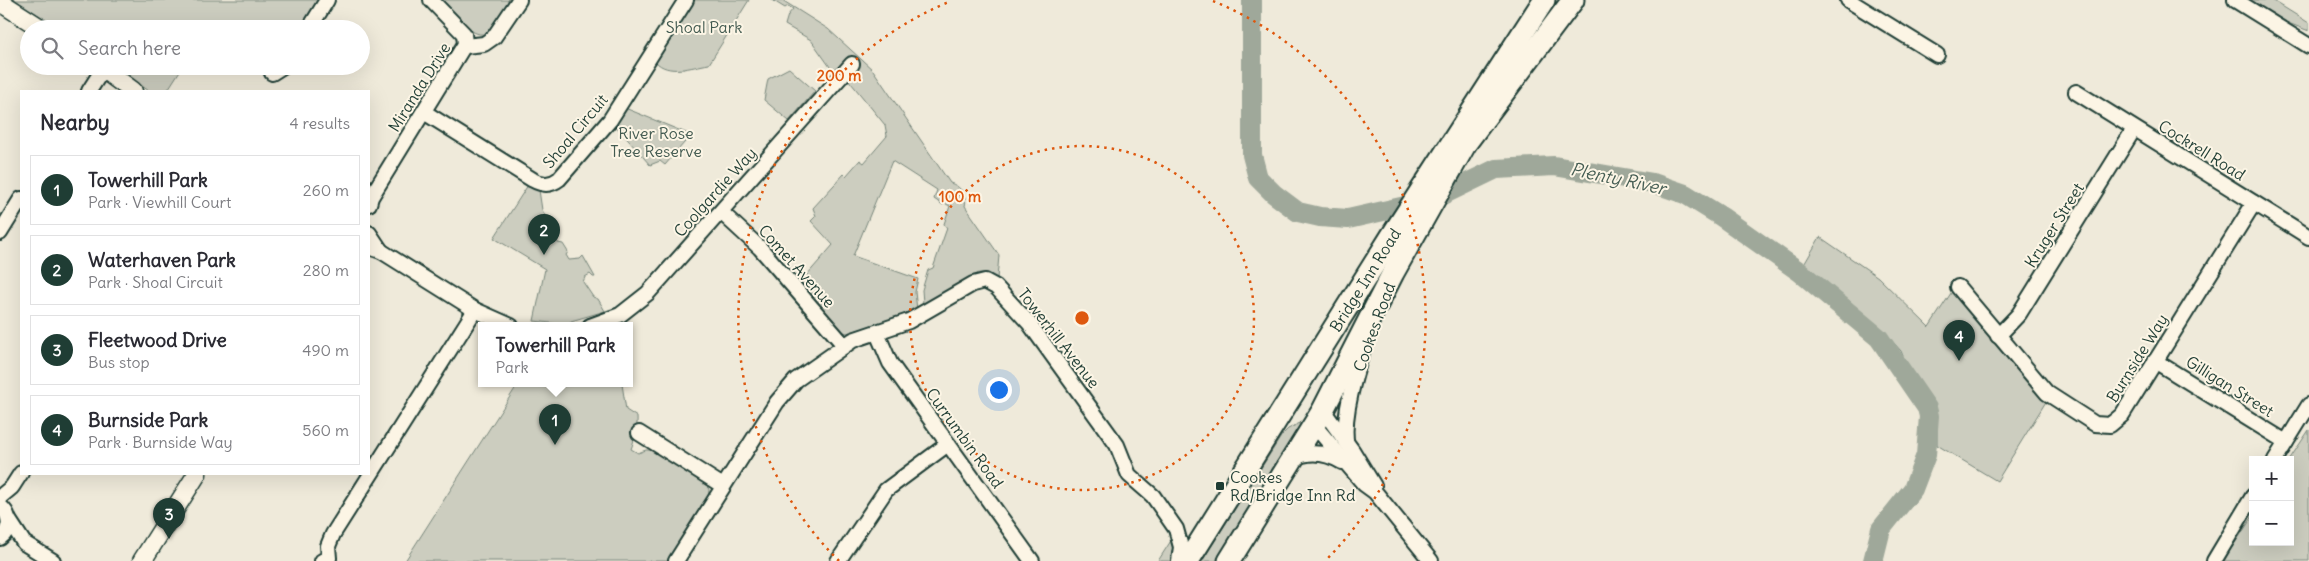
<!DOCTYPE html>
<meta charset="utf-8">
<style>
:root{--surface:#fff;--page:#f7f7f7;--text:#2b2b33;--muted:#7c7c81;--line:#e1e1e2;--accent:#1f3d34}
body{margin:0;font-family:Delius,sans-serif;background:var(--page);color:var(--text)}
.controls{position:absolute;right:15px;bottom:15px;display:grid;overflow:hidden;border-radius:0px;box-shadow:0 5px 20px #0002}
.controls button{width:45px;height:45px;display:grid;place-items:center;padding:0;border:0;border-bottom:1px solid var(--line);background:var(--surface);color:var(--text);font:25px sans-serif}
.you{position:absolute;left:998px;top:389px;width:18px;height:18px;margin:-12px;border:4px solid #fff;border-radius:50%;background:#1a73e8;box-shadow:0 0 0 8px #1a73e833}
.badge{display:grid;place-items:center;width:32px;height:32px;border-radius:50%;background:var(--accent);color:#fff;font-size:16px;font-weight:700}
.pin{position:absolute;translate:-50% -41px;filter:drop-shadow(0 1px 2px #0008)}
.pin::after{content:'';position:absolute;top:26px;width:18px;height:15px;background:inherit;clip-path:polygon(0 0,100% 0,50% 100%)}
.popup{position:absolute;left:478px;top:322px;width:155px;height:65px;box-sizing:border-box;display:grid;place-content:center;border-radius:0px;background:var(--surface);filter:drop-shadow(0 1px 4px #0005);font-size:16px;white-space:nowrap;color:var(--muted)}
.popup b{font-size:19px;color:var(--text)}
.popup::after{content:'';position:absolute;left:50%;top:100%;margin-left:-10px;border:10px solid transparent;border-top-color:var(--surface)}
.list{margin:0;padding:0;list-style:none}
h2{display:flex;justify-content:space-between;align-items:center;height:65px;margin:0;padding:0 20px;font-size:21px}
h2 small{font-size:16px;font-weight:400;color:var(--muted)}
.list li{display:grid;grid-template-columns:32px 1fr auto;gap:15px;align-items:center;box-sizing:border-box;height:70px;margin:0 10px 10px;padding:0 10px;border:1px solid var(--line);border-radius:0px}
.list b{display:block;font-size:19px;white-space:nowrap}
.list p{margin:0;font-size:16px;white-space:nowrap;color:var(--muted)}
.list em{font-size:16px;font-style:normal;color:var(--muted)}
.icon{flex:none;width:28px;height:28px;fill:none;stroke:currentColor;stroke-width:2;stroke-linecap:round;stroke-linejoin:round}
.map{position:relative;flex:none;width:2309px;height:561px;overflow:hidden}
.search{position:absolute;background:var(--surface);box-shadow:0 5px 20px #0002;left:20px;top:20px;width:350px;height:55px;display:flex;align-items:center;gap:12px;box-sizing:border-box;padding:0 18px;border-radius:28px;color:var(--muted);font-size:19px}
.panel{position:absolute;background:var(--surface);box-shadow:0 5px 20px #0002;left:20px;top:90px;width:350px;height:385px;border-radius:0px}
.map>svg:first-child{display:block}
.green{fill:#cccdbf;stroke:#76857a}
.lines{fill:none;stroke-linecap:round;stroke-linejoin:round}
.river{stroke:#9fa89a;stroke-width:20}
.minor-casing{stroke:#1f3d34;stroke-width:18}
.tertiary-casing{stroke:#1f3d34;stroke-width:21}
.primary-casing{stroke:#1f3d34;stroke-width:25}
.minor{stroke:#fcf5e5;stroke-width:14}
.tertiary{stroke:#fcf5e5;stroke-width:18}
.primary{stroke:#fcf5e5;stroke-width:21}
.ring{fill:none;stroke:#de580e;stroke-width:2.5;stroke-dasharray:2.5 5}
.poi-dot{fill:#1f3d34;stroke:#fcf5e5;stroke-width:2}
.labels{text-anchor:middle;stroke-width:4;stroke-linejoin:round;paint-order:stroke}
.park-label{font-size:16px;fill:#425a50;stroke:#fcf5e5}
.street-label{font-size:16px;fill:#1f3d34;stroke:#fcf5e5}
.poi-label{font-size:16px;fill:#1f3d34;stroke:#fcf5e5;text-anchor:start}
.water-label{font-size:18px;font-style:italic;fill:#455d53;stroke:#fcf5e5}
.centre{fill:#de580e;stroke:#fcf5e5;stroke-width:2.5}
.ring-label{font-size:15px;text-anchor:middle;font-weight:bold;fill:#de580e;stroke:#fcf5e5;stroke-width:4;stroke-linejoin:round;paint-order:stroke}
</style>
<div class="map">
<svg width="2309" height="561" viewBox="0 0 2309 561">
<rect width="100%" height="100%" fill="#efeada"/>
<filter id="ink" filterUnits="userSpaceOnUse"><feTurbulence type="fractalNoise" baseFrequency=".02" numOctaves="2"/><feDisplacementMap in="SourceGraphic" scale="10" xChannelSelector="R" yChannelSelector="G"/><feConvolveMatrix kernelMatrix="1 2 1 2 8 2 1 2 1" color-interpolation-filters="sRGB"/></filter>
<g filter="url(#ink)">
<g class="green">
<polygon points="15,0 320,0 302,29 240,29 234,25 222,29 60,29"/>
<path d="M440 0H512C505 9 498 26 489 32 473 43 450 10 440 0Z"/>
<path d="M693 0H749L709 64C691 67 668 76 655 61Z"/>
<path d="M772 0H782L828 29 873 70 950 183C960 186 968 195 965 206L999 255 997 279 988 273H979L926 304 923 303 922 290 928 270 933 268 947 228 944 224 950 206 944 203 943 205 934 199 937 190 892 161 853 256 918 279 915 292 917 310 905 316 847 333 841 331 799 284 833 245 811 221 816 216 813 208 844 174 846 176 860 160 864 163 887 136 885 125 847 78 835 74 811 40 785 25 788 15 793 9 788 6 785 8Z"/>
<polygon points="2248,0 2272,0 2309,23 2309,31 2283,21"/>
<polygon points="110,66 183,66 167,91 149,91 135,81 128,80"/>
<polygon points="789,68 815,91 789,121 764,100 768,79"/>
<polygon points="625,108 691,135 665,165 660,161 650,165 615,125"/>
<polygon points="528,185 539,190 542,210 549,222 548,228 558,243 563,244 568,252 566,255 569,260 580,259 583,256 595,277 593,277 590,274 585,277 583,282 593,297 598,299 605,311 571,321 567,325 534,321 545,269 494,238"/>
<polygon points="1820,237 1878,277 1929,327 1953,290 2047,400 1997,481 1937,445 1937,412 1912,378 1901,351 1885,333 1845,297 1832,292 1802,268"/>
<path d="M518 384H622L626 410 637 417C638 424 634 442 631 449L638 453 646 450H653L706 482 709 490 708 498 668 561H405Z"/>
<polygon points="1302,422 1304,423 1221,561 1202,561 1282,435 1288,429"/>
<polygon points="2309,430 2309,561 2223,561 2253,516 2253,542 2290,542 2289,460"/>
<polygon points="1174,536 1176,540 1174,561 1158,561"/>
</g>
<g class="lines">
<polyline class="river" points="1252,0 1252,155 1258,178 1274,194 1298,212 1320,217 1348,219 1432,200 1496,169 1554,166 1653,183 1685,194 1722,217 1800,272 1879,338 1927,408 1929,416 1926,455 1913,489 1881,529 1873,561"/>
<g class="minor-casing">
<g id="minor">
<polyline points="1848,0 1937,55"/>
<polyline points="2235,0 2309,46"/>
<polyline points="309,29 327,0"/>
<polyline points="465,46 484,44 494,37 519,0"/>
<polyline points="272,73 283,66"/>
<polyline points="89,91 103,69"/>
<polyline points="2076,92 2309,237"/>
<path d="M424 112 533 180C542 185 550 186 559 179L610 120 686 0"/>
<polyline points="369,204 371,197 465,44 464,34 431,0"/>
<polyline points="721,212 760,248 844,345"/>
<polyline points="0,233 21,199"/>
<polyline points="369,233 381,251"/>
<polyline points="369,247 381,251 475,310 511,326"/>
<polyline points="1958,287 2047,393 2095,424 2110,425 2122,415 2254,203"/>
<polyline points="590,326 620,315 648,293 852,64"/>
<polyline points="877,333 890,363 1032,561"/>
<polyline points="1998,336 2019,314 2134,129"/>
<polyline points="2155,361 2286,442"/>
<polyline points="1323,410 1352,450 1374,486"/>
<polyline points="1314,425 1364,484 1375,492 1431,561"/>
<polyline points="639,433 723,486"/>
<path d="M1346 441C1343 413 1356 372 1364 346"/>
<path d="M1294 458C1311 450 1327 453 1342 462"/>
<polyline points="2275,460 2309,405"/>
<polyline points="0,497 12,487 21,473"/>
<path d="M0 506C11 515 12 529 0 538"/>
<polyline points="9,520 24,543 53,561"/>
<polyline points="322,561 329,558 328,546 333,534 475,310"/>
<polyline points="676,561 777,402 796,380 853,340 909,321 973,284 985,281 996,287 1029,323 1117,445 1129,475 1153,496 1176,529 1181,547 1179,561"/>
<polyline points="838,561 886,490 948,444"/>
<polyline points="2214,561 2253,496"/>
</g>
</g>
<g class="tertiary-casing">
<g id="tertiary">
<polyline points="0,2 42,29"/>
<polyline points="99,66 133,91"/>
<polyline points="142,561 197,474"/>
</g>
</g>
<g class="primary-casing">
<g id="primary">
<polyline points="1188,561 1393,234 1544,0"/>
<polyline points="1229,561 1323,410 1393,273 1466,143 1573,0"/>
</g>
</g>
<use href="#minor" class="minor"/>
<use href="#tertiary" class="tertiary"/>
<use href="#primary" class="primary"/>
</g>
</g>
<g class="ring">
<circle cx="1082" cy="318" r="172"/>
<path d="M839 561A343 343 0 0 1 951 1M1213 1A343 343 0 0 1 1325 561"/>
</g>
<rect class="poi-dot" x="1215" y="481" width="10" height="10" rx="2.5"/>
<g class="labels">
<g class="park-label">
<text x="704" y="33">Shoal Park</text>
<text x="656" y="139">River Rose<tspan x="656" dy="18">Tree Reserve</tspan></text>
</g>
<g class="street-label">
<text transform="translate(419 87) rotate(-58)" y="6">Miranda Drive</text>
<text transform="translate(575 131) rotate(-50)" y="6">Shoal Circuit</text>
<text transform="translate(2202 150) rotate(32)" y="6">Cockrell Road</text>
<text transform="translate(715 192) rotate(-48)" y="6">Coolgardie Way</text>
<text transform="translate(2054 225) rotate(-58)" y="6">Kruger Street</text>
<text transform="translate(797 266) rotate(48)" y="6">Comet Avenue</text>
<text transform="translate(1365 280) rotate(-58)" y="6">Bridge Inn Road</text>
<text transform="translate(1374 327) rotate(-70)" y="6">Cookes Road</text>
<text transform="translate(1059 338) rotate(52)" y="6">Towerhill Avenue</text>
<text transform="translate(2137 358) rotate(-58)" y="6">Burnside Way</text>
<text transform="translate(2230 386) rotate(32)" y="6">Gilligan Street</text>
<text transform="translate(965 438) rotate(54)" y="6">Currumbin Road</text>
</g>
<g class="poi-label">
<text x="1230" y="483">Cookes<tspan x="1230" dy="18">Rd/Bridge Inn Rd</tspan></text>
</g>
<g class="water-label">
<text transform="translate(1618 179) rotate(12)" y="6">Plenty River</text>
</g>
</g>
<circle cx="1082" cy="318" r="8" class="centre"/>
<g class="ring-label">
<text x="839" y="81">200 m</text>
<text x="960" y="202">100 m</text>
</g>
</svg>
<div class="controls">
<button>+</button>
<button>−</button>
</div>
<div class="you"></div>
<div class="pin badge" style="left:555px;top:445px">1</div>
<div class="popup"><b>Towerhill Park</b>Park</div>
<div class="pin badge" style="left:544px;top:255px">2</div>
<div class="pin badge" style="left:169px;top:539px">3</div>
<div class="pin badge" style="left:1959px;top:361px">4</div>
<div class="search"><svg class="icon" aria-label="search" viewBox="0 0 24 24"><circle cx="10" cy="10" r="6"/><path d="M15 15l6 6"/></svg>Search here</div>
<section class="panel">
<h2>Nearby<small>4 results</small></h2>
<ul class="list">
<li><span class="badge">1</span><div><b>Towerhill Park</b><p>Park · Viewhill Court</p></div><em>260 m</em></li>
<li><span class="badge">2</span><div><b>Waterhaven Park</b><p>Park · Shoal Circuit</p></div><em>280 m</em></li>
<li><span class="badge">3</span><div><b>Fleetwood Drive</b><p>Bus stop</p></div><em>490 m</em></li>
<li><span class="badge">4</span><div><b>Burnside Park</b><p>Park · Burnside Way</p></div><em>560 m</em></li>
</ul>
</section>
</div>
